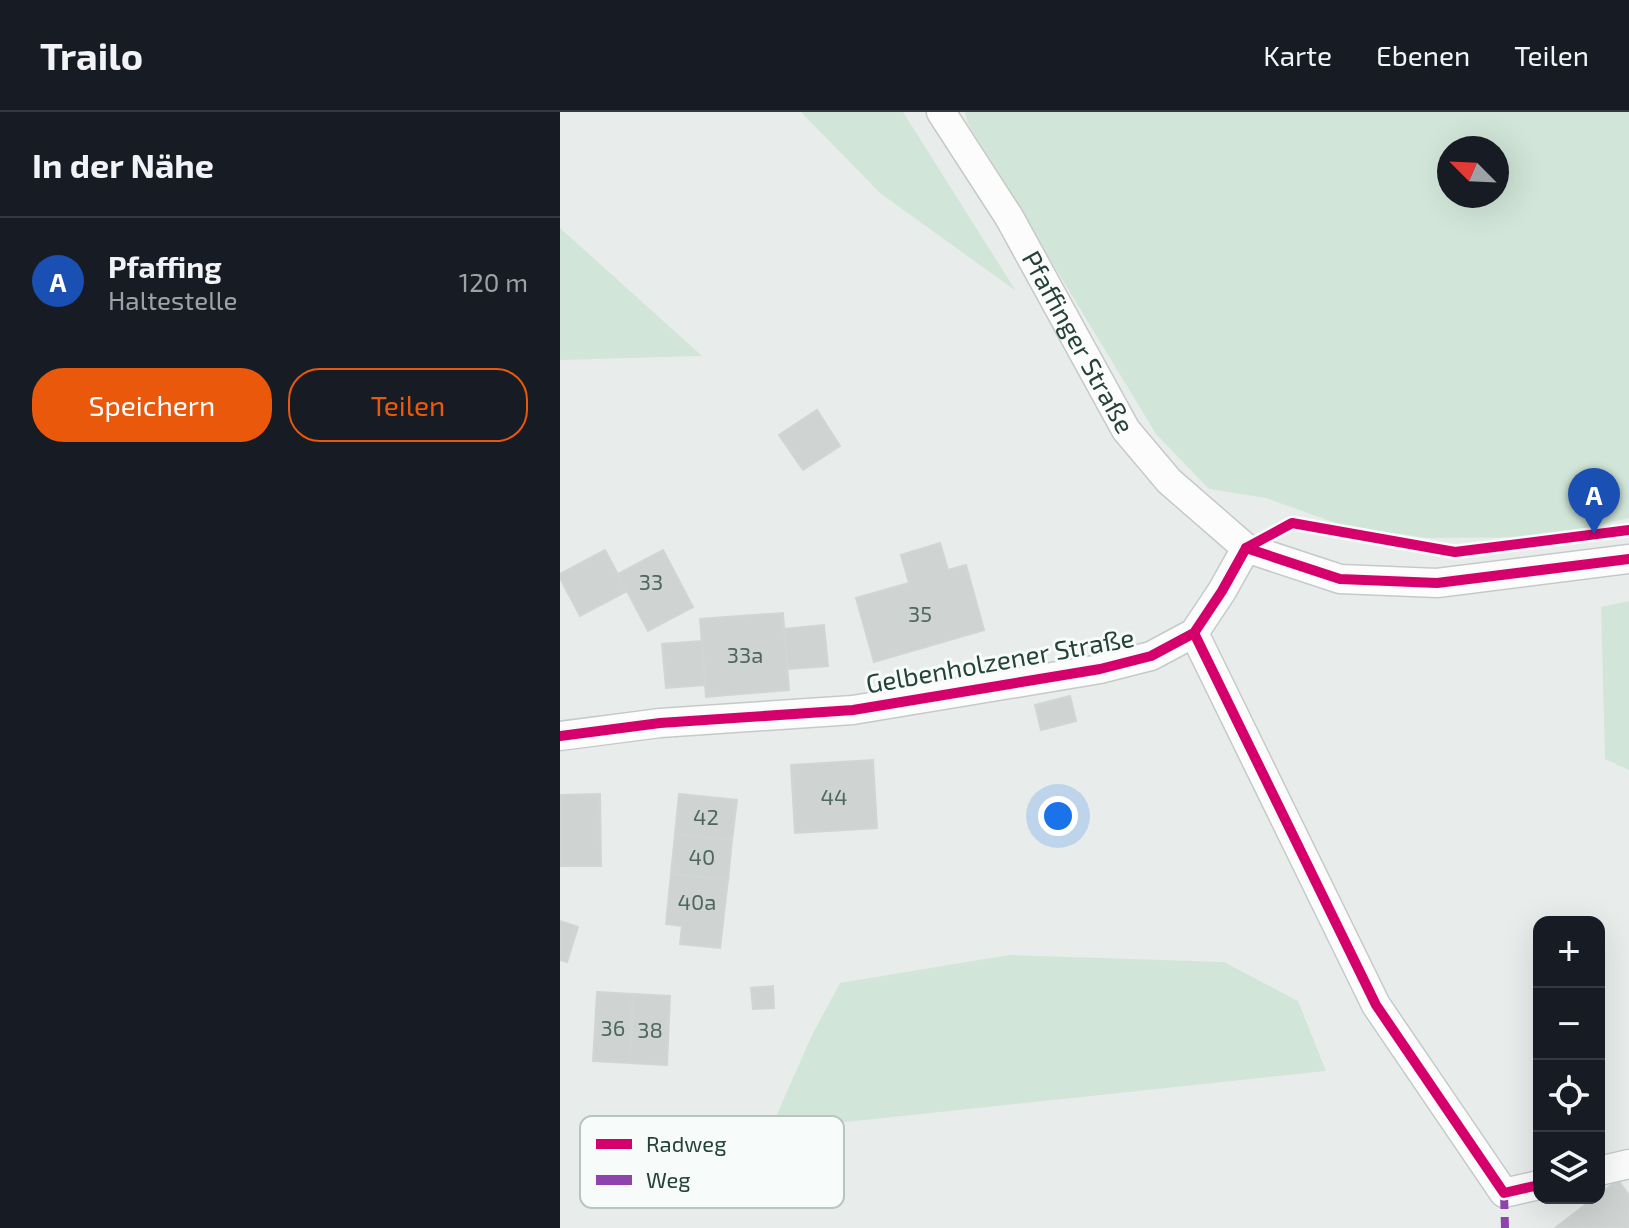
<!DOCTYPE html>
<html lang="de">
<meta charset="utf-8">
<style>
:root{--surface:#171b24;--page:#20242c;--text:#f1f3f6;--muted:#9ea1a6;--line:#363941;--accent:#ea580c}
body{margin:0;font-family:"Exo 2",sans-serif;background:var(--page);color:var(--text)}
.controls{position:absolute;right:24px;bottom:24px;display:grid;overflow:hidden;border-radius:16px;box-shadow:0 8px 32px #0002}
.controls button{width:72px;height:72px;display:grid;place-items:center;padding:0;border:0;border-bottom:2px solid var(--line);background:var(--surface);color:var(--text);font:40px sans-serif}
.compass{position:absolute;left:877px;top:24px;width:72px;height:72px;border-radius:50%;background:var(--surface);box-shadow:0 8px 32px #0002;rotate:294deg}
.you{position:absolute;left:498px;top:704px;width:28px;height:28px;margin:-20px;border:6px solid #fff;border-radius:50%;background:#1a73e8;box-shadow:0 0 0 12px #1a73e833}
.badge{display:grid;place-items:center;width:52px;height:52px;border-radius:50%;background:var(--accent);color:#fff;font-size:26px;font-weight:700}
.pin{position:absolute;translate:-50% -66px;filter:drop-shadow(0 2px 4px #0008)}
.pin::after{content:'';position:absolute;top:42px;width:28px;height:24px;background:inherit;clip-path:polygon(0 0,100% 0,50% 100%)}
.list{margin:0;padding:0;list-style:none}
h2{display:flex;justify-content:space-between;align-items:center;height:104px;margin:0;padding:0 32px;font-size:34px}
h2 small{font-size:26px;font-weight:400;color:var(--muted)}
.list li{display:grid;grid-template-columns:52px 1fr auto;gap:24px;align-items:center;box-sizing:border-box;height:128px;padding:0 32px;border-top:2px solid var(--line)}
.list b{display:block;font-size:30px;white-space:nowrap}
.list p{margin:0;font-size:26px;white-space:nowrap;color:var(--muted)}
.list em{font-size:26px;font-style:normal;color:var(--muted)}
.actions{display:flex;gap:16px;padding:24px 32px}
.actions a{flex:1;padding:18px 0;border:2px solid var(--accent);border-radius:32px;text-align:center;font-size:28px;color:var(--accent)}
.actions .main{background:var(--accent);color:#fff}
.icon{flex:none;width:44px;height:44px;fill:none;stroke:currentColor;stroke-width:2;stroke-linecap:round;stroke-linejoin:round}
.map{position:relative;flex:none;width:1069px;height:1116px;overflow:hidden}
header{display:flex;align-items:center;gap:48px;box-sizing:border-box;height:112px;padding:0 40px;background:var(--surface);border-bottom:2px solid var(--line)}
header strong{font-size:38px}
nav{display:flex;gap:44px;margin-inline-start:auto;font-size:28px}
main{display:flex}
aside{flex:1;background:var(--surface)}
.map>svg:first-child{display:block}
.green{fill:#d1e6d8;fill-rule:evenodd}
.building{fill:#cfd4d2;stroke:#d1d6d4;stroke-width:2}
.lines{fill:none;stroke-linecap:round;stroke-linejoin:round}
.street-casing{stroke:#c5cac8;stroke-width:31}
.street{stroke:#fcfcfc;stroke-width:28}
.quiet{stroke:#8e44ad;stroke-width:8;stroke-dasharray:16 8;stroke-linecap:butt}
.cycleway-casing{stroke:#f7fbf9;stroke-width:15}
.cycleway{stroke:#d6006c;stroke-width:10}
.labels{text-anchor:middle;stroke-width:6;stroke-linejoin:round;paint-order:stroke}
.number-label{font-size:22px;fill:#506761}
.street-label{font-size:26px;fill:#24423a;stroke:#f7fbf9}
.key{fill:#f7fbf9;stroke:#b8c4c0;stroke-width:2}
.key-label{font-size:22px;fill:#24423a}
</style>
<header>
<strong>Trailo</strong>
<nav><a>Karte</a><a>Ebenen</a><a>Teilen</a></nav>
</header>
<main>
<aside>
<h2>In der Nähe<small></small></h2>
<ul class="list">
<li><span class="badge" style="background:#1a4fb4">A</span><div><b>Pfaffing</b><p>Haltestelle</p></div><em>120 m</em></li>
</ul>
<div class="actions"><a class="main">Speichern</a><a>Teilen</a></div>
</aside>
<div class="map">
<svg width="1069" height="1116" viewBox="0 0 1069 1116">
<rect width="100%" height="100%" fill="#e8edeb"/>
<g class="green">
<polygon points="241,0 343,0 456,179 320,81"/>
<path d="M405 0H1069V406L984 425 867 426 784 414 706 386 649 377 596 322 408 12ZM889 36H937V84H889Z"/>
<polygon points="0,116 142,244 0,248"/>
<polygon points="1069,489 1069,658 1045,647 1041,495"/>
<polygon points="449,843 664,850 738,889 766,959 210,1018 252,923 280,871"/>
</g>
<g class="building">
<polygon points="257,298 280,334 243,358 219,323"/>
<polygon points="380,431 388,458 406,453 424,518 314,550 296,486 349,471 341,443"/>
<polygon points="45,438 67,479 20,504 0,466 0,462"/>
<polygon points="103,438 133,495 88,519 58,462"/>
<polygon points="223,501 229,578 146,585 140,507"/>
<polygon points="264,513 268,554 228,557 224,517"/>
<polygon points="142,529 145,573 106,576 102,532"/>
<polygon points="510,584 516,609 481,618 475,593"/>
<polygon points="313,648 317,716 235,721 231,653"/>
<polygon points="40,682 41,754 0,754 0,683"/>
<polygon points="119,682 177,688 172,728 115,722"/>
<polygon points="115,722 172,728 168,768 111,762"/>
<polygon points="111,762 168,768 160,836 120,832 122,814 106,812"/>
<polygon points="0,809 18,815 7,850 0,848"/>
<polygon points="213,874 214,896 193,897 191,876"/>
<polygon points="37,880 73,882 70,951 33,949"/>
<polygon points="73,882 110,884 107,953 70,951"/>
<polygon points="1058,1068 1069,1083 1069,1116 995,1116 1034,1086 1039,1086 1039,1083"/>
</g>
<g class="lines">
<g class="street-casing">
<g id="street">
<path id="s1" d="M381 0 449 105 566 318 609 369 686 436 780 467 877 471 1069 447"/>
<polyline points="634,521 816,893 944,1081 979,1073"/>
<polyline points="0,624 100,611 293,598 540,557 591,544 634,521 662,479 686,436"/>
<polyline points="1039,1059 1069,1052"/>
</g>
</g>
<use href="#street" class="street"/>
<polyline class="quiet" points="944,1081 945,1116"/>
<g class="cycleway-casing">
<g id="cycleway">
<polyline points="686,436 732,411 895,440 1069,418"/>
<polyline points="686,436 780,467 877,471 1069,447"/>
<polyline points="634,521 816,893 944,1081 979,1073"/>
<polyline points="0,624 100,611 293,598 540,557 591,544 634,521 662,479 686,436"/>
</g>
</g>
<use href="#cycleway" class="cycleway"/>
</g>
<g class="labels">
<g class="number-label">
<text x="91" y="478">33</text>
<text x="360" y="510">35</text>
<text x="185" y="551">33a</text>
<text x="274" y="693">44</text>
<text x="146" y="713">42</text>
<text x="142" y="753">40</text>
<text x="137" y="798">40a</text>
<text x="53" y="924">36</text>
<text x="90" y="926">38</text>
</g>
<g class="street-label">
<text dy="9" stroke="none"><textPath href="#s1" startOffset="268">Pfaffinger Straße</textPath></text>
<text transform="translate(440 549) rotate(-10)" y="9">Gelbenholzener Straße</text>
</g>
</g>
<rect x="20" y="1004" width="264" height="92" rx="12" class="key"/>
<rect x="36" y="1027" width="36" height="10" fill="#d6006c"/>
<rect x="36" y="1063" width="36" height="10" fill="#8e44ad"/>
<g class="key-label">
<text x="86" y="1040">Radweg</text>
<text x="86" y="1076">Weg</text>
</g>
</svg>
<div class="controls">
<button>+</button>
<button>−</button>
<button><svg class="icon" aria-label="locate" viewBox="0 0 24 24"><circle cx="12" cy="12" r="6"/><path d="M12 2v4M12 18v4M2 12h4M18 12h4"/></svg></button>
<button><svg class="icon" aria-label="layers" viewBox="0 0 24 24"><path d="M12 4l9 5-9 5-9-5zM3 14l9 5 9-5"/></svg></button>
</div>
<svg class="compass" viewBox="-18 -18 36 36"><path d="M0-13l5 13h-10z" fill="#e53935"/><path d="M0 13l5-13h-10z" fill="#9ea1a6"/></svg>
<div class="you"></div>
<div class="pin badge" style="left:1034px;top:422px;background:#1a4fb4">A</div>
</div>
</main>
